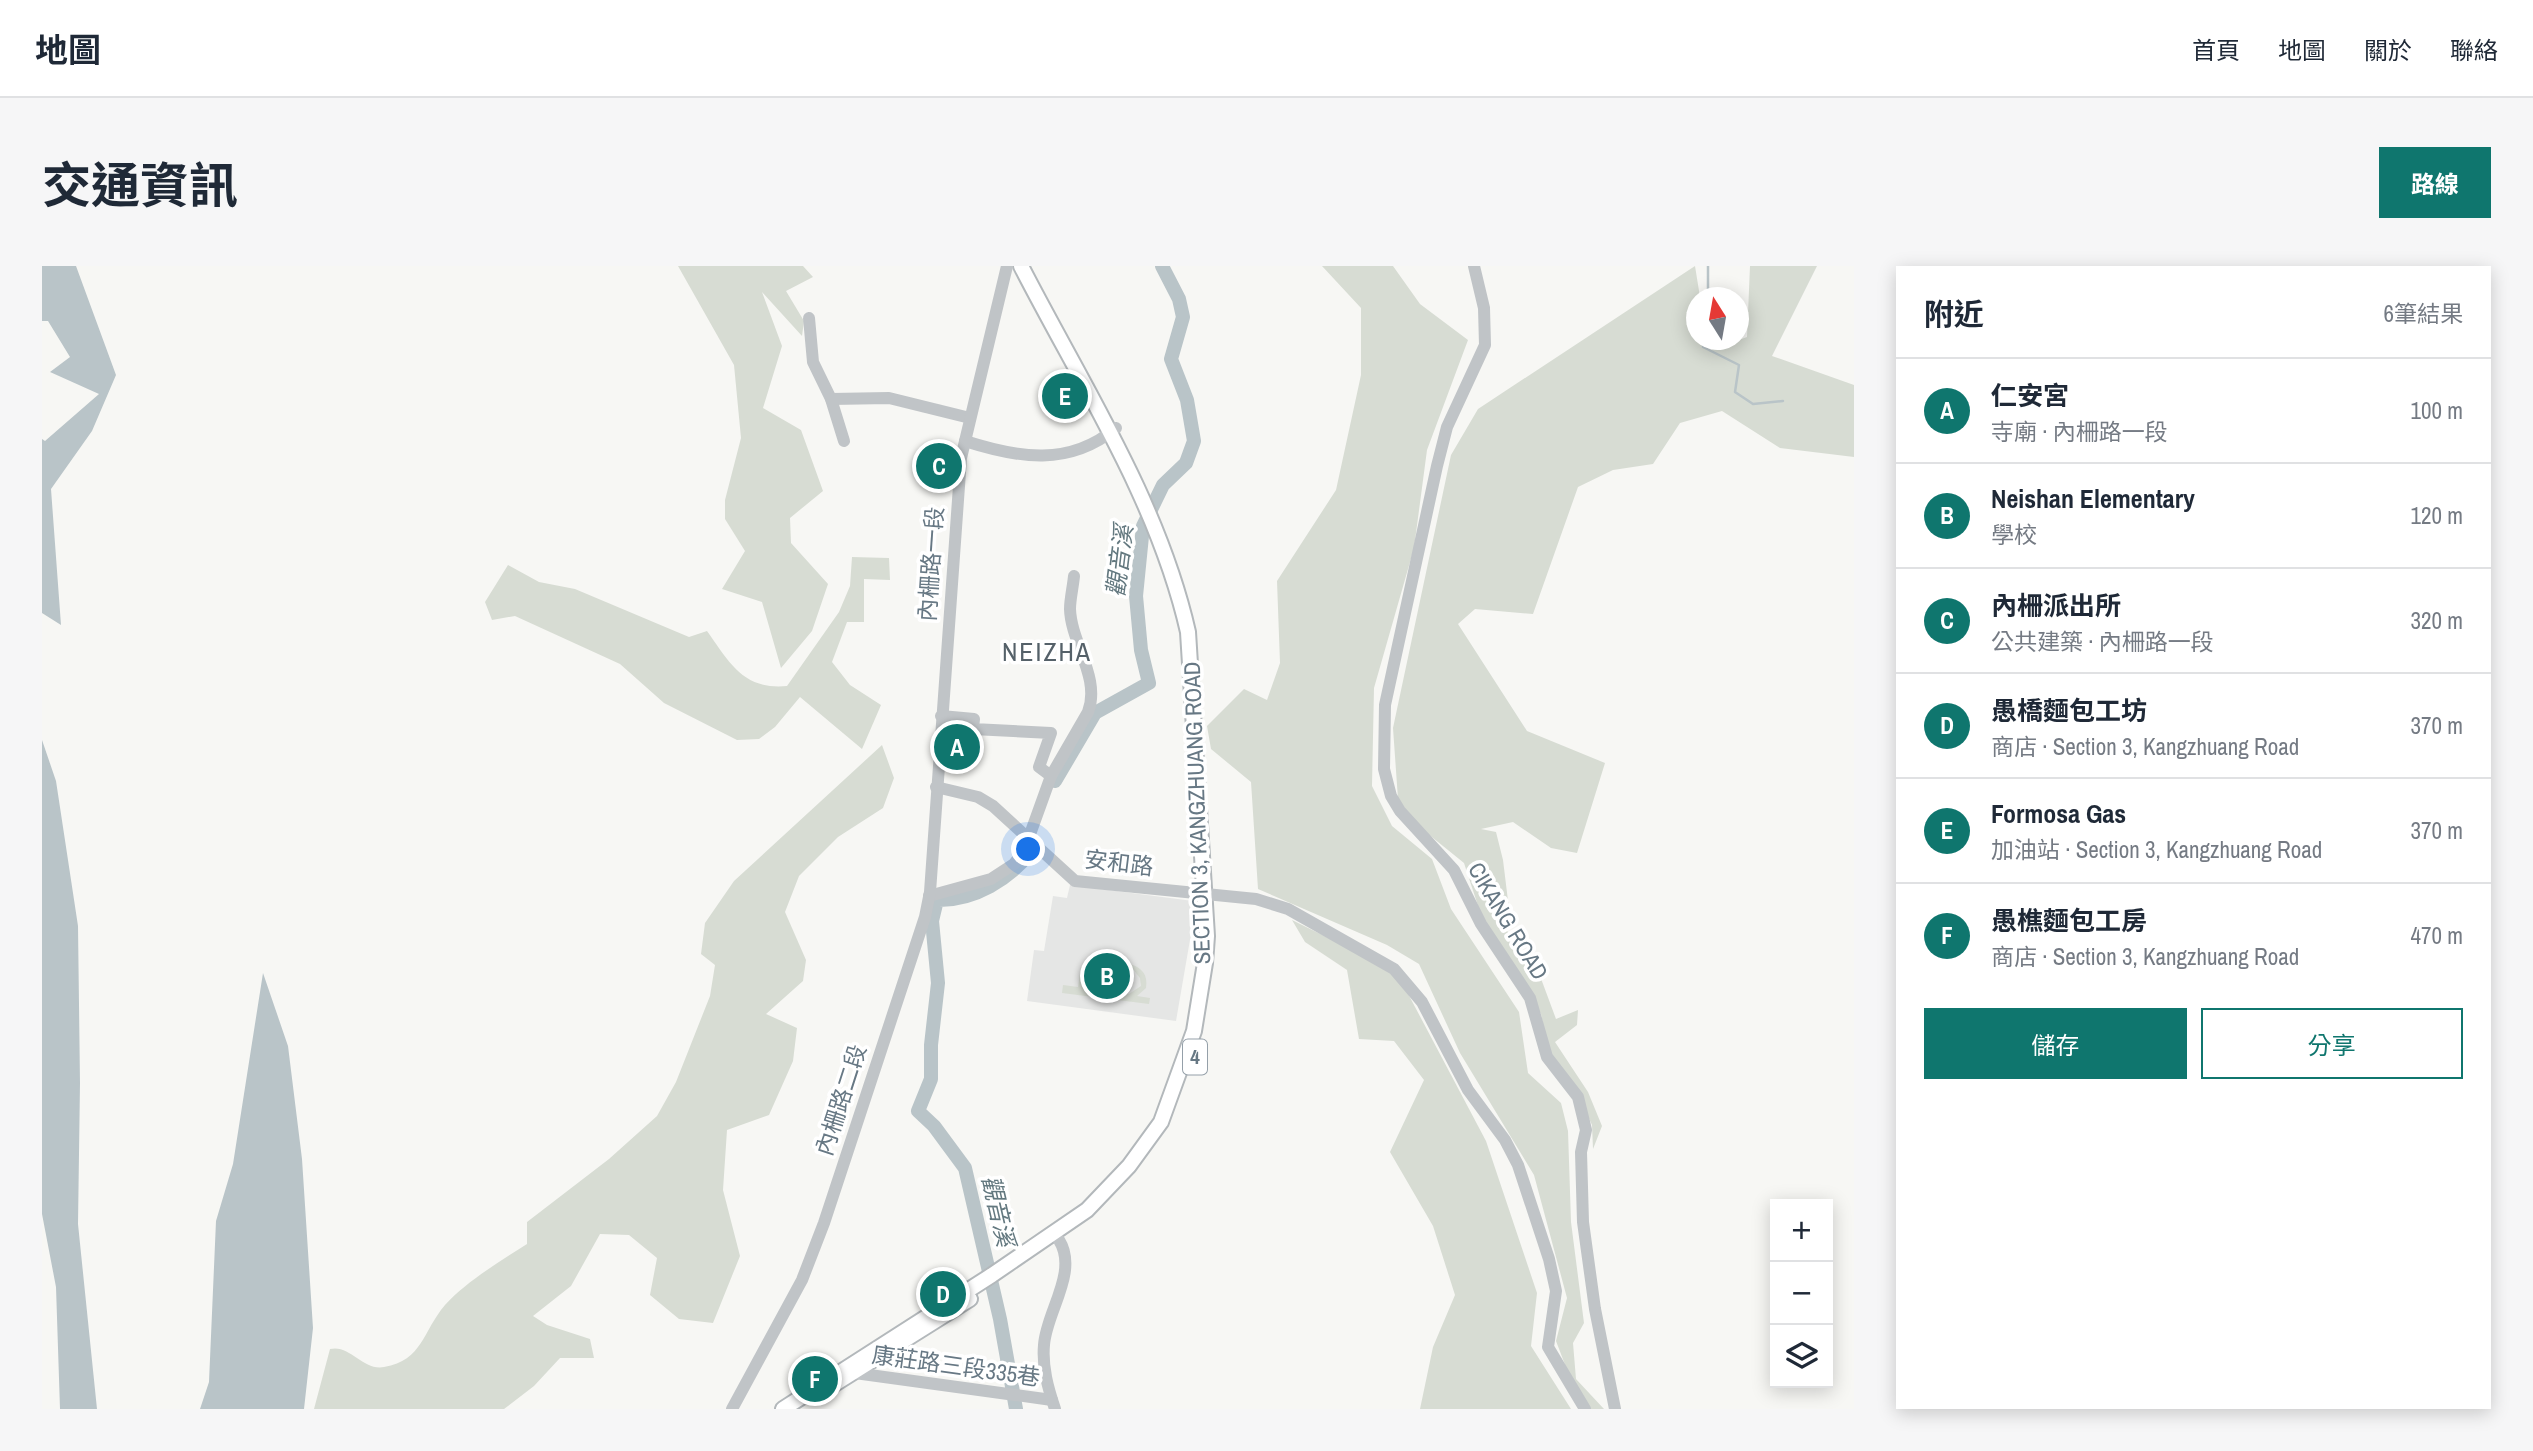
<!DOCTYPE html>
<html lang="zh-TW">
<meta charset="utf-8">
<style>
:root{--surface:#fff;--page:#f6f6f7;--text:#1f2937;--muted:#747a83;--line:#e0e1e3;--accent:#0f766e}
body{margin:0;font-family:"Archivo Narrow","Noto Sans TC",sans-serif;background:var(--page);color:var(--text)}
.controls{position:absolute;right:21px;bottom:21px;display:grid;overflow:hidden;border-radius:0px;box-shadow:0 4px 18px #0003}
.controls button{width:63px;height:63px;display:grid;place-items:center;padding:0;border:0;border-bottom:2px solid var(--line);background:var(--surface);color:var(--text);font:35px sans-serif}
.compass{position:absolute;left:1644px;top:21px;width:63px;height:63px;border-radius:50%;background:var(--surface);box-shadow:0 4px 18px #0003;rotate:349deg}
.you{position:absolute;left:987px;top:584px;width:24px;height:24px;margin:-18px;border:5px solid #fff;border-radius:50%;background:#1a73e8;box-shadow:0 0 0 10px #1a73e833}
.badge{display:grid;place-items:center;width:46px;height:46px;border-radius:50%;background:var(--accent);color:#fff;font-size:23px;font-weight:700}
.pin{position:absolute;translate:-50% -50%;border:4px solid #fff;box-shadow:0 2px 7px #0006}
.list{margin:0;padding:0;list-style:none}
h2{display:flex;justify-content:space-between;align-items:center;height:91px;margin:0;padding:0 28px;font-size:30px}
h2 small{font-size:23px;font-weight:400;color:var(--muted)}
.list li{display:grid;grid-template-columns:46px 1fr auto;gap:21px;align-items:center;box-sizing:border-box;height:105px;padding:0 28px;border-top:2px solid var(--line)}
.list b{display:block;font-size:26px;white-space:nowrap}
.list p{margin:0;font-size:23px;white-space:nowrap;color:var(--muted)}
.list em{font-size:23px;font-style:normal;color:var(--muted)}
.actions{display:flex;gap:14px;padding:21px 28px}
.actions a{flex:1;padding:16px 0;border:2px solid var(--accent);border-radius:0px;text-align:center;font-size:24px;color:var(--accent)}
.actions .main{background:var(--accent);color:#fff}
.icon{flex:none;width:38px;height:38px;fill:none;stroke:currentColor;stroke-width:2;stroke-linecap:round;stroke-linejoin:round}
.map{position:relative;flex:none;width:1812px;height:1143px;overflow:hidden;border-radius:0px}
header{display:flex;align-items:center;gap:42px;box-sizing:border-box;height:98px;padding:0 35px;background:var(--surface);border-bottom:2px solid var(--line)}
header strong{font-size:33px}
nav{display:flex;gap:38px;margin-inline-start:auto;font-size:24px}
.intro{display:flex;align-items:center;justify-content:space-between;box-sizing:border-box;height:168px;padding:0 42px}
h1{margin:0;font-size:49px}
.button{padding:18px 32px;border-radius:0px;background:var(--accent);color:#fff;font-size:24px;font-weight:700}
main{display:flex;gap:42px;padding:0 42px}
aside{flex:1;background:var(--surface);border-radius:0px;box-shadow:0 4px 18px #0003}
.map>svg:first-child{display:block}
.built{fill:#e5e6e5}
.green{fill:#d7dcd3;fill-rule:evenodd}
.water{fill:#b9c4c8}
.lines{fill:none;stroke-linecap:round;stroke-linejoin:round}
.stream{stroke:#b9c4c8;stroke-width:2.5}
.river{stroke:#b9c4c8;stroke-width:14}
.major-casing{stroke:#b3b8bb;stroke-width:18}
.minor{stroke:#c0c4c7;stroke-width:12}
.major{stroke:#fff;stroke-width:14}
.labels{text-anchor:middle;stroke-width:7;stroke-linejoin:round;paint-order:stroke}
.shield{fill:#fff;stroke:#95a0a9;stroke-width:2}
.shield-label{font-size:21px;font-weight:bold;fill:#677884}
.street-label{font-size:23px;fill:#677884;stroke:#fff}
.water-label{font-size:24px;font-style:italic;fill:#63787f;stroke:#fff}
.quarter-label{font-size:26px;letter-spacing:2px;fill:#556169;stroke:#fff}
</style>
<header>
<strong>地圖</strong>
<nav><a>首頁</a><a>地圖</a><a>關於</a><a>聯絡</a></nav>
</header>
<div class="intro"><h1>交通資訊</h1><a class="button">路線</a></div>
<main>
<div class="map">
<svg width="1812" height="1143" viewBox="0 0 1812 1143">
<rect width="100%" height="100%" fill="#f7f7f4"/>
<polygon class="built" points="1028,619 1151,635 1154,639 1134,755 985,735 992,684 1002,685 1011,630 1025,632"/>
<g class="green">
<polygon points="636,0 761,0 771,11 744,25 762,55 760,70 720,26 740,80 721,142 759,164 781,225 748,252 749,277 786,318 770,365 739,402 720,336 680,323 703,285 683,253 683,234 699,172 692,99"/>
<polygon points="1280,0 1351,0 1378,38 1426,74 1385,184 1372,282 1332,422 1330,520 1350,560 1390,593 1409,643 1477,746 1486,807 1519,837 1526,865 1529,956 1542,1057 1531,1077 1534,1113 1562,1143 1546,1143 1530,1117 1514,1075 1525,1032 1492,909 1418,787 1377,698 1345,679 1216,623 1209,516 1169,483 1165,460 1202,423 1225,434 1238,397 1235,315 1294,224 1319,109 1319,42"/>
<polygon points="1653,0 1658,31 1654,32 1654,74 1664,74 1666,85 1705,71 1708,0 1775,0 1730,90 1812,119 1812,191 1738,182 1680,145 1638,157 1611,198 1571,204 1536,221 1491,348 1433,343 1416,358 1485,465 1563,497 1535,587 1509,582 1471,556 1439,563 1454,566 1461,594 1468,651 1461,657 1478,689 1491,691 1514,753 1536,744 1535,759 1513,776 1546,826 1560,860 1551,883 1550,859 1528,812 1508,792 1499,748 1440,652 1422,597 1375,559 1356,533 1351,462 1409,189 1436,143"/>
<path d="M810 291 847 292 848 314 822 313V356H805L790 396 808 419 839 439 820 483 758 431 733 461 717 473 695 474 622 437 578 398 473 350 450 354 443 336 466 299 497 316 533 323 647 371 665 365C688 397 701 424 745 420L797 346 808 320Z"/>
<path d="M840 479 852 512 841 542 796 571 757 610 743 646 764 694 761 715 724 748 755 762 751 795 727 849 685 864 681 924 698 990 671 1057 637 1053 608 1029 615 992 587 969 558 968 529 1020 491 1050 505 1059 548 1073 552 1092H518L492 1120 462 1143H272L288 1083C308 1078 321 1105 342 1101 381 1094 380 1066 403 1039 425 1015 457 996 485 978V956L567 893 615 850 634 816 668 730 673 699 659 688 663 657 692 615Z"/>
<polygon points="1250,654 1339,698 1363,722 1444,875 1495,1027 1489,1080 1529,1143 1378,1143 1391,1081 1413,1029 1391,960 1348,886 1382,814 1352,775 1317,773 1305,704 1263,676"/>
<path d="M1058 693C1076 696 1109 695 1104 722L1095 730 1108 732 1107 738 1020 727 1021 719 1036 721 1039 701ZM1054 698 1090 702 1098 712 1099 720 1087 728 1049 723 1042 715V708Z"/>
<polygon points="1057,705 1084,708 1082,719 1055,716"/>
</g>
<g class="water">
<polygon points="0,0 34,0 74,109 50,165 9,223 19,359 0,347 0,173 3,175 57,128 8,106 28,91 6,55 0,55"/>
<polygon points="0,474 14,515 36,660 38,817 36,958 55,1143 18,1143 14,1021 0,948"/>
<polygon points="221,707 246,780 260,893 271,1062 262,1143 158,1143 167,1116 174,955 191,898"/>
</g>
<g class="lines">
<g class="stream">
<polyline points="1666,32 1666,0"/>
<polyline points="1662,74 1661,81 1697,99 1693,126 1711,138 1741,135"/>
</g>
<g class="river">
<polyline points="1013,515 1053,447 1107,417 1099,384 1094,330 1101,260 1121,219 1144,197 1152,175 1145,134 1129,93 1141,51 1137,33 1120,0"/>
<path d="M974 1143 958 1053 923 902 892 860 876 845 889 813V779L896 717 890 655 895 634C932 635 968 613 989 585"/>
</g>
<g class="major-casing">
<g id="major">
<polyline points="791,1119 928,1033"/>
<path d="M741 1143 950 1009 1045 944 1087 900 1119 856 1152 765 1163 697 1165 670 1146 366C1116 234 1040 119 979 0"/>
</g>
</g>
<g class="minor">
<polyline points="1432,0 1442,42 1443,79 1405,161 1395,200 1343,439 1342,503 1349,530 1358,545 1412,604 1439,658 1488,732 1505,791 1536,831 1544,864 1539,886 1541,956 1553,1043 1573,1143"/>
<polyline points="767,52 771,96 789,133 802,175"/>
<polyline points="789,133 847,132 928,152"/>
<path d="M923 175C976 192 1027 201 1074 162"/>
<polyline points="899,450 932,453 931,463 1009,467 997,501 1009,510"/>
<polyline points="894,521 936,531 951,540 1033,615 1214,633 1246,643 1352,703 1380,736 1426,824 1463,874 1476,899 1507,993 1514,1025 1506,1081 1543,1143"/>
<path d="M887 630 949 613 972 598 982 585 1009 510 1046 446C1059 412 1029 377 1028 343 1028 333 1031 321 1032 310"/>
<polyline points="813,1107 1010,1134"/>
<polyline points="690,1143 760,1014 782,957 883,651 888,626 919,192 965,0"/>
<path d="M1013 1143C1006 1122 1000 1101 1002 1079 1004 1046 1037 1006 1017 974"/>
</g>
<use href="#major" class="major"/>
</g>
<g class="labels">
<rect class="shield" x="1141" y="773.5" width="24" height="35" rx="5"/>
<g class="shield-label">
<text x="1153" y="798">4</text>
</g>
<g class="street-label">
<text transform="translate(889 298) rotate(-86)" y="8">內柵路一段</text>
<text transform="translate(1155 547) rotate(-92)" y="8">SECTION 3, KANGZHUANG ROAD</text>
<text transform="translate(1077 597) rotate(7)" y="8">安和路</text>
<text transform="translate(1466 655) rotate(59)" y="8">CIKANG ROAD</text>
<text transform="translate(799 834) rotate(-72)" y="8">內柵路二段</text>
<text transform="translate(914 1100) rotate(8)" y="8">康莊路三段335巷</text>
</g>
<g class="water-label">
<text transform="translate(1078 295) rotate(-83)" y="8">觀音溪</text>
<text transform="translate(956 945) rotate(77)" y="8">觀音溪</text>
</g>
<g class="quarter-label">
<text x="1005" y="395">NEIZHA</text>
</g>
</g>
</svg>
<div class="controls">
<button>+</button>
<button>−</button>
<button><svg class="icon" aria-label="layers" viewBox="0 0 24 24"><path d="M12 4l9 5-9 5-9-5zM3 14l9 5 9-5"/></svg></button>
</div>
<svg class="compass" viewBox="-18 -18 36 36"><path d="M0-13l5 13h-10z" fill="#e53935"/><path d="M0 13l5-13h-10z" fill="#747a83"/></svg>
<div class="you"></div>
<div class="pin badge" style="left:915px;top:481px">A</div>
<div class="pin badge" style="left:1065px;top:710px">B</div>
<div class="pin badge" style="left:897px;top:200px">C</div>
<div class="pin badge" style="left:901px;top:1028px">D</div>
<div class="pin badge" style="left:1023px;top:130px">E</div>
<div class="pin badge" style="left:773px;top:1113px">F</div>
</div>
<aside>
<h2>附近<small>6筆結果</small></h2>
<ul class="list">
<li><span class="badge">A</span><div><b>仁安宮</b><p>寺廟 · 內柵路一段</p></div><em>100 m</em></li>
<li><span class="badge">B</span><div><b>Neishan Elementary</b><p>學校</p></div><em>120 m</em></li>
<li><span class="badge">C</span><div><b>內柵派出所</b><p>公共建築 · 內柵路一段</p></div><em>320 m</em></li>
<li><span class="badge">D</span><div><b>愚橋麵包工坊</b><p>商店 · Section 3, Kangzhuang Road</p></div><em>370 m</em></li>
<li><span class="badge">E</span><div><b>Formosa Gas</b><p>加油站 · Section 3, Kangzhuang Road</p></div><em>370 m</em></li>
<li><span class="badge">F</span><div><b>愚樵麵包工房</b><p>商店 · Section 3, Kangzhuang Road</p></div><em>470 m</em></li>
</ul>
<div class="actions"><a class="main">儲存</a><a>分享</a></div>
</aside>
</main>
